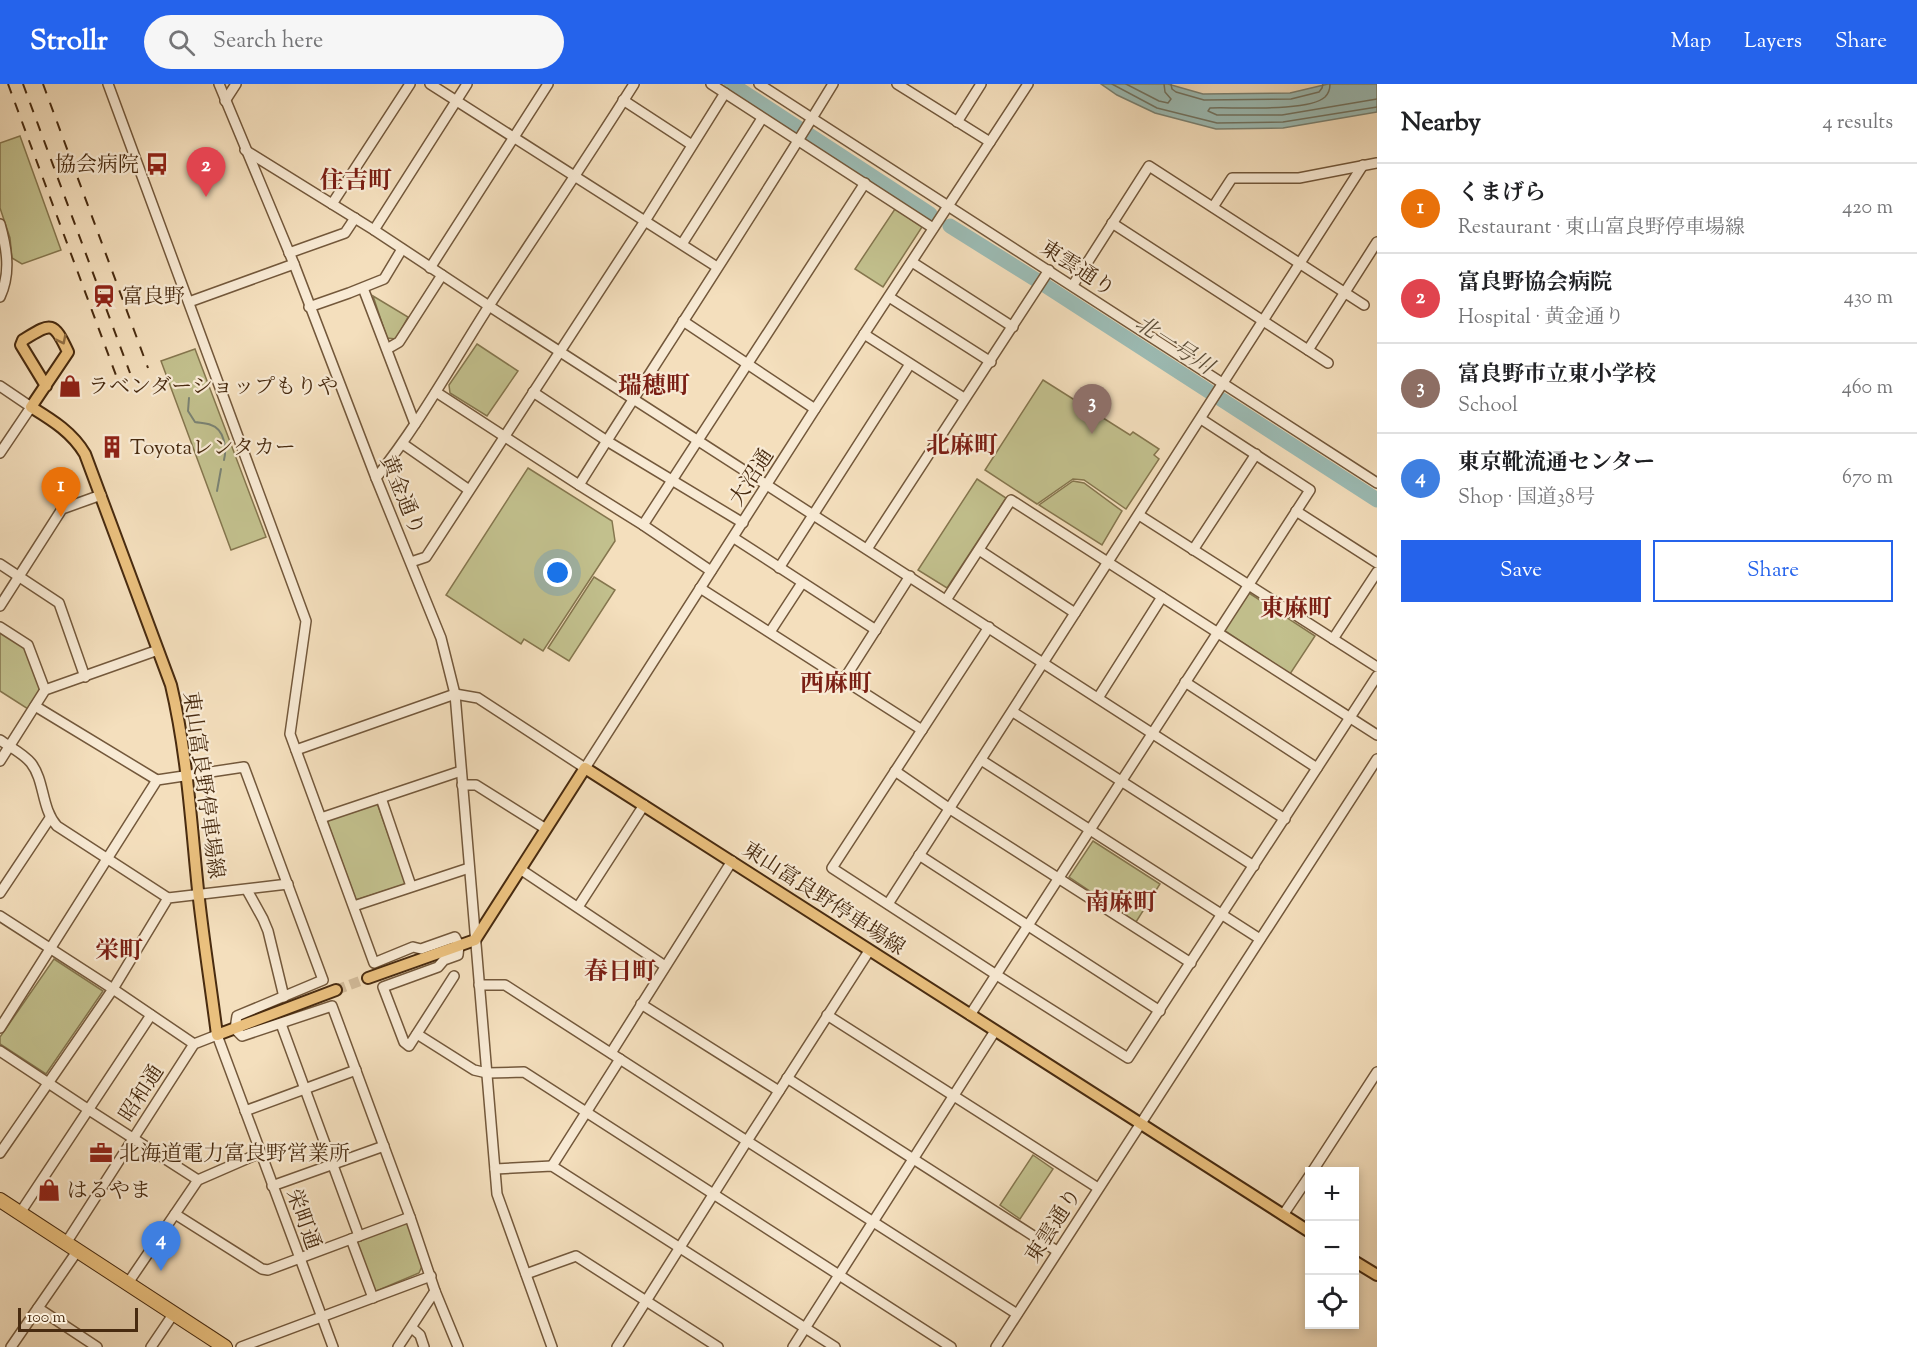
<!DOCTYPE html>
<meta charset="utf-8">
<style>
:root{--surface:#fff;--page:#f6f6f6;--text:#202124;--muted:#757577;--line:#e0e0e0;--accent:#2563eb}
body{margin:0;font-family:"Sorts Mill Goudy","Noto Serif JP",serif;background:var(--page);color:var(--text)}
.controls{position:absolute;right:18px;bottom:18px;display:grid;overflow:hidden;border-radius:0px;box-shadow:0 3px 9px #0003}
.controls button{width:54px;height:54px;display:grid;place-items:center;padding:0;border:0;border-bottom:2px solid var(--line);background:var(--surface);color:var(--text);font:30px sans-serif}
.scale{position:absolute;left:18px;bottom:15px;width:120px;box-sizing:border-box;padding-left:6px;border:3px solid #482b10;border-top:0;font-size:16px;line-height:21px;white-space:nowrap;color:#482b10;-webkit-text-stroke:4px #f8ead4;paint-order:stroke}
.you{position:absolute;left:558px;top:489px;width:21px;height:21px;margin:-15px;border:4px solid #fff;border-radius:50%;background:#1a73e8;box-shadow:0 0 0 9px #1a73e833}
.badge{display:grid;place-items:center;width:39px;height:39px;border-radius:50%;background:var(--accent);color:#fff;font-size:20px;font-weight:700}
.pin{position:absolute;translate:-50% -50px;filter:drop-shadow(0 2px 3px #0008)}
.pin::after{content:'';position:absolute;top:32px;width:21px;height:18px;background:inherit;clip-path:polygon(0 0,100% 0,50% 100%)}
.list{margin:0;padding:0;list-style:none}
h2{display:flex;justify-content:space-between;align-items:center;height:78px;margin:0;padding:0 24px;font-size:26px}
h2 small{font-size:20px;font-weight:400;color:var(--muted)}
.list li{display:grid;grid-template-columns:39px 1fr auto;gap:18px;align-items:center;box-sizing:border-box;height:90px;padding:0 24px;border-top:2px solid var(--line)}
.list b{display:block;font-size:22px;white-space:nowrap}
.list p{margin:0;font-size:20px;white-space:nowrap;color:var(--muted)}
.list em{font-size:20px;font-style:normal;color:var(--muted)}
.actions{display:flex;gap:12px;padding:18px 24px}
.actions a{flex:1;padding:14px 0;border:2px solid var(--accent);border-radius:0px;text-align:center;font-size:21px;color:var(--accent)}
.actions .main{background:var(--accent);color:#fff}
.icon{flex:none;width:33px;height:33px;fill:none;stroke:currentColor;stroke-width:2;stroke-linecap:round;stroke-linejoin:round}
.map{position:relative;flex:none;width:1377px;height:1263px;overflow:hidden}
header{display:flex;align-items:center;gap:36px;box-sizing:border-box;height:84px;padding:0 30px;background:var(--accent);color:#fff}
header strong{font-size:28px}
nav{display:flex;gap:33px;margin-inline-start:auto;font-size:21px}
.search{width:420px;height:54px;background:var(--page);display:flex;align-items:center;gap:15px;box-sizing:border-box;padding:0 21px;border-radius:33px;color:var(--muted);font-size:22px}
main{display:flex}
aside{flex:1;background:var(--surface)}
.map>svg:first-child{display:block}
.green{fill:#c2c08d;stroke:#85764e;stroke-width:1.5}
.water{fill:#9cbcb5;stroke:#7a8273;stroke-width:1.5}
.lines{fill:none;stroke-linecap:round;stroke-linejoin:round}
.shore{stroke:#727462;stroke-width:1.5}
.stream{stroke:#7a8273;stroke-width:2}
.river{stroke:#9cbcb5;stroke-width:15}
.major-tunnel{stroke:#d2bb9a;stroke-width:10;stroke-dasharray:10 5;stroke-linecap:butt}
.minor-casing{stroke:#73583b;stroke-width:12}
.major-casing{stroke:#482b10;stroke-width:14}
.highway-casing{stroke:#482b10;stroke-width:16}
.minor{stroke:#f8ead4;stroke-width:9}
.major{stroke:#eac07e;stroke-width:10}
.highway{stroke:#eac07e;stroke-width:14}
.rail{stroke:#482b10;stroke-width:2;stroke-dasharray:10 10;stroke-linecap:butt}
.oneway{stroke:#916e42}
.labels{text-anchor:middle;stroke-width:4.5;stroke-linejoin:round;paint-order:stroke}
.poi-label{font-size:21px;fill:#482b10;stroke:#f8ead4;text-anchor:start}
.street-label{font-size:21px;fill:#482b10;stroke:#f8ead4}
.water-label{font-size:22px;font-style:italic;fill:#5d4f39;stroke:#f8ead4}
.quarter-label{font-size:24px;font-weight:bold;fill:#7a1f14;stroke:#f8ead4}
</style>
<header>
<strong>Strollr</strong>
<div class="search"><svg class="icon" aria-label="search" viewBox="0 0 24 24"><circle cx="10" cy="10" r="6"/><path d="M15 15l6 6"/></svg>Search here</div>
<nav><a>Map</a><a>Layers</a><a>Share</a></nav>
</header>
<main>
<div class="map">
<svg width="1377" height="1263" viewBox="0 0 1377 1263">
<rect width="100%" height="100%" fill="#f4dfbd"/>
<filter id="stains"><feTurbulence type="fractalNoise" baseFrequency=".00333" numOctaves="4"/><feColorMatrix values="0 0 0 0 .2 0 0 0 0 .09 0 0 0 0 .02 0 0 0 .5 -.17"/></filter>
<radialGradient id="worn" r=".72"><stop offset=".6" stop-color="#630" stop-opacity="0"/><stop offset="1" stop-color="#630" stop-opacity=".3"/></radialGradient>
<g class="green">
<polygon points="20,52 61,166 22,180 12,174 10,154 0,124 0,59"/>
<polygon points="895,125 922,143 883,203 855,185"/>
<polygon points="373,212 408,233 396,255 387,254"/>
<polygon points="477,260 518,287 487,332 450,309 449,301"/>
<polygon points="195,265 266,453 231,466 161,277"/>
<polygon points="1043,296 1130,351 1133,348 1159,365 1154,371 1159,375 1126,425 1084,396 1073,395 1037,420 985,386"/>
<polygon points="528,384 612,437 615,457 543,567 524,555 521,560 446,511"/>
<polygon points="977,395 1006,414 947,504 918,486"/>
<polygon points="1073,397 1084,399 1122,427 1102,461 1039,421"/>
<polygon points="594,493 615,506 569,577 548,564"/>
<polygon points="1249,509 1315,552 1290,590 1224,546"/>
<polygon points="0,548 24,564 42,604 28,625 0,607"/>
<polygon points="377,719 406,800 356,816 327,737"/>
<polygon points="1093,757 1160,800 1136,838 1069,793"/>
<polygon points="54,875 103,907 46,990 0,960 0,953"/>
<polygon points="1033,1071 1053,1085 1020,1135 1000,1121"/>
<polygon points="408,1138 423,1180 419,1189 374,1208 355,1157"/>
</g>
<polygon class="water" points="1101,0 1168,0 1203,10 1290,9 1328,0 1377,0 1377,28 1283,44 1216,45 1155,29 1117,11"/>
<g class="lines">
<g class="shore">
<polyline points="1112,0 1157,24 1217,39 1283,38 1377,23"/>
<polyline points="1126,0 1159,17 1168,19 1171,15 1165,8 1164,0"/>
<polyline points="1171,0 1172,5 1176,8 1204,16 1291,15 1319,8 1322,4 1323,0"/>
<path d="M1330 0C1330 5 1329 9 1325 13 1309 28 1234 23 1210 24L1208 27 1217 31H1282L1377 15"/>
</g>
<g class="stream">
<path d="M189 314 188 327 195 338C200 339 206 339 211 341 224 345 227 364 224 376"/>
<polyline points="217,407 221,385"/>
</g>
<g class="river">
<polyline points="731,0 930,130"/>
<polyline points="950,142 1046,202 1377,416"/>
</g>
<polyline class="major-tunnel" points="336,906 368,894"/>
<g class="minor-casing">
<g id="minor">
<polyline points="108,0 306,537 290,650 374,879 413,863 421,865 455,853 459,861 458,871 444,876 438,883 383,903 404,958 409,962 454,892"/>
<polyline points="219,0 294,180 376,394 441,554 455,610 497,1110 552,1263"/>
<polyline points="430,0 717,183"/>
<polyline points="711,0 933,144"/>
<polyline points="759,0 1377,399"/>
<polyline points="897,0 990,58"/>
<polyline points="623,16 692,61"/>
<polyline points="225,17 236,0"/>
<polyline points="957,38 981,0"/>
<polyline points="245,66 374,146 489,222 1285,735"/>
<polyline points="332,120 410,0"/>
<polyline points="1213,123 1232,94 1299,94 1377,79"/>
<polyline points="1112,139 1328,279"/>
<path d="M0 140C7 165 11 189 0 213"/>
<polyline points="374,146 467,0"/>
<polyline points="682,160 761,36"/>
<polyline points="289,169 345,149 355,134"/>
<polyline points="912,178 1013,243"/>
<polyline points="430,184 548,0"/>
<polyline points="1073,201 1149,82 1364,221"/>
<polyline points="363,204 415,340"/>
<polyline points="889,213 991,278"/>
<polyline points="189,218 294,180"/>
<polyline points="309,223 349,209 384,195 402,165"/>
<polyline points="683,237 815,325"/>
<polyline points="864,250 964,314"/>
<polyline points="387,265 399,258 442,191"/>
<polyline points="1308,266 1377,158"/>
<polyline points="0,302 31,323 0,369"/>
<polyline points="436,308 579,401 643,441 711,487"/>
<polyline points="533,308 607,357 743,439"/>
<polyline points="403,360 469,406"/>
<path d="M376 394C419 340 452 280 489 222 537 148 587 75 634 0"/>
<path d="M579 401C663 267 751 135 833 0"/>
<polyline points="1296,427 1377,479"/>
<polyline points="1139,431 1377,583"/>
<polyline points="643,441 865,99"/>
<polyline points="734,454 876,546"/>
<polyline points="867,465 1049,186"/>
<polyline points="979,466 1075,529"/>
<polyline points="1193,466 1256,370"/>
<polyline points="411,478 426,473 645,137 725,9"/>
<polyline points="0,480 59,519 85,593"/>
<polyline points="779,484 910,280"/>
<polyline points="700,504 922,646"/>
<polyline points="946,516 1011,416 1377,651"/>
<polyline points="0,522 62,425 101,411"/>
<polyline points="0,543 28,561 45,606"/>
<polyline points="989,543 832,784 995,890 1128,974 1377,592"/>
<polyline points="770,548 802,499"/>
<polyline points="1333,555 1377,488"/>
<polyline points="843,597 910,492"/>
<polyline points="1185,598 1317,684"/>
<polyline points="1098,614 1162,513"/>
<polyline points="35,622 157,696"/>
<polyline points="1013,628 1254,782"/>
<path d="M0 656C10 663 24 670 31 679 45 697 41 724 57 742L168 814"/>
<polyline points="296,666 455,610 478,614 585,684 815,325 1028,0"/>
<polyline points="981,676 1260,855"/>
<polyline points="0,677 45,606 158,566"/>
<polyline points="895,687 950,725 1191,879"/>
<polyline points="462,701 476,701 546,745"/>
<polyline points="381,714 411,802"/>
<polyline points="321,734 461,687"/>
<polyline points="919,771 1160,927"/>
<polyline points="520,785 665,882"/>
<polyline points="247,806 263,835 268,847 284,913"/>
<polyline points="0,809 50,734"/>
<polyline points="888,820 1363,81"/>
<polyline points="354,822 469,784"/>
<polyline points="578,823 644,721"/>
<polyline points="0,832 113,905 194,960"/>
<polyline points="869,867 747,1057 1017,1230"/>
<polyline points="479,901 505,901 747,1057 617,1263"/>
<polyline points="641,920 779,1007"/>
<polyline points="827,931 1098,1104"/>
<polyline points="970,931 1310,406 1201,335"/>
<polyline points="281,940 359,1152"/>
<polyline points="0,944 157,696 244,683 323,896 237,932 235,945 242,952 332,922 410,1133 435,1207 458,1263"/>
<polyline points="417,950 474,986 487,989 524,988 839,1191 793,1263"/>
<polyline points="0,967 89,1026 198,1096"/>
<polyline points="611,969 732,777"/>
<polyline points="787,994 1057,1167"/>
<polyline points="245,1027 356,986"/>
<polyline points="0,1069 113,905 168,814 288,800"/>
<polyline points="552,1082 620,975"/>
<polyline points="495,1085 552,1082 835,1263"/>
<polyline points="1312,1088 1377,988"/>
<polyline points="272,1102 384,1062"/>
<polyline points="20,1129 151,931"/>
<polyline points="175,1130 262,1185 268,1186 410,1133"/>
<polyline points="1283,1131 1310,1091"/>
<polyline points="351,1155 373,1214"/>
<polyline points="66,1159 194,960 217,951 333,1263"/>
<polyline points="526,1190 576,1172 718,1263"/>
<polyline points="128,1199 198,1096 260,1069"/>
<polyline points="38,1224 97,1263"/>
<polyline points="412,1244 420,1251 424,1263"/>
<polyline points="11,1263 78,1166"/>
<polyline points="151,1263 174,1229"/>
<polyline points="241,1263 431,1192"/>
<polyline points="398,1263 435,1207"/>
<polyline points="951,1263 839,1191 995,947"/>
<polyline points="996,1263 1377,675"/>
</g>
</g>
<g class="major-casing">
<g id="major">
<path d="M46 302 21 261 23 256C51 239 53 236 68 268L31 323C52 336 72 348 85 370L171 601C187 668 191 738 198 806 203 854 211 903 217 951L336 906"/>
<polyline points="368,894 475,856 585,684 1310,1148"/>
<polyline points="1354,1177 1377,1191"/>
</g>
</g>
<g class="highway-casing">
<polyline id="highway" points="0,1116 225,1263"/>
</g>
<use href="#minor" class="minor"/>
<use href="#major" class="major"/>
<use href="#highway" class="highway"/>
<g class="rail">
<polyline points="8,0 117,294"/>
<polyline points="23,0 130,289"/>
<polyline points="43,0 148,284"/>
</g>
</g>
<defs><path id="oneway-chevron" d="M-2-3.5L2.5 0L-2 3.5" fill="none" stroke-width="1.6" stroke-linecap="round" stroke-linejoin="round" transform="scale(1.5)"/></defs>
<use class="oneway" href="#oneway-chevron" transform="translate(62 256) rotate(63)"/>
<defs>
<g id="bus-bare" transform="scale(1.8)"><path d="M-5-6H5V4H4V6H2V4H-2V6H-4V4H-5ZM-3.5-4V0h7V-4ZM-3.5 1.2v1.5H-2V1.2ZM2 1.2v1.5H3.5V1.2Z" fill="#8f2418" stroke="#f8ead4" stroke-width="2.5" paint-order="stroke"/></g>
<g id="station-bare" transform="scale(1.8)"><path d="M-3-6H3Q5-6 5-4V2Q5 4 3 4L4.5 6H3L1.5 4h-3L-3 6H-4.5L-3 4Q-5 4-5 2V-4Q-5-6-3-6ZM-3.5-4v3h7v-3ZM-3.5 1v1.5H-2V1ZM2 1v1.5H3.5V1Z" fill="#8f2418" stroke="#f8ead4" stroke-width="2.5" paint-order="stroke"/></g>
<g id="shop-bare" transform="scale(1.8)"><path d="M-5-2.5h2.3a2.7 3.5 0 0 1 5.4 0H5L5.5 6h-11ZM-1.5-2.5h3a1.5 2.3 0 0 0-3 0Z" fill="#8f2418" stroke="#f8ead4" stroke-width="2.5" paint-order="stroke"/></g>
<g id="building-bare" transform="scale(1.8)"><path d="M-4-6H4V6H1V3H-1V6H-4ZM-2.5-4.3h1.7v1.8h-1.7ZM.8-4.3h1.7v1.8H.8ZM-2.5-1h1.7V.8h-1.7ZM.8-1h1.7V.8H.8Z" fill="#8f2418" stroke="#f8ead4" stroke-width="2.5" paint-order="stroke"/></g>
<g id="office-bare" transform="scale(1.8)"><path d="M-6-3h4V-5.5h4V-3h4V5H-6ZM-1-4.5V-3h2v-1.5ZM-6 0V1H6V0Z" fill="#8f2418" stroke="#f8ead4" stroke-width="2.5" paint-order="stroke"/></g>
</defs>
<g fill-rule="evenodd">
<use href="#bus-bare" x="157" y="80"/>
<use href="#station-bare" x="104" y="212"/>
<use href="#shop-bare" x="70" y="302"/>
<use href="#building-bare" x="112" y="363"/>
<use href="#office-bare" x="101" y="1069"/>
<use href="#shop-bare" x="49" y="1106"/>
</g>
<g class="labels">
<g class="poi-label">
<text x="139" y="87" text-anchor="end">協会病院</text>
<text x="122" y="219">富良野</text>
<text x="88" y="309">ラベンダーショップもりや</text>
<text x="130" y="370">Toyotaレンタカー</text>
<text x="119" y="1076">北海道電力富良野営業所</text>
<text x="67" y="1113">はるやま</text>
</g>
<g class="street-label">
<text transform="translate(1078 184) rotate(33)" y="7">東雲通り</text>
<text transform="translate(751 393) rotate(-57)" y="7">大沼通</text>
<text transform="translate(403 411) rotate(68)" y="7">黄金通り</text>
<text transform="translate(204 701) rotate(82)" y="7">東山富良野停車場線</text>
<text transform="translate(824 814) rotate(33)" y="7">東山富良野停車場線</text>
<text transform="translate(141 1009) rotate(-57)" y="7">昭和通</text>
<text transform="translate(304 1135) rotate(70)" y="7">栄町通</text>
<text transform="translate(1053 1141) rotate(-57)" y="7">東雲通り</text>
</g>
<g class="water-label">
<text transform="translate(1175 260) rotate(33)" y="8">北一号川</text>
</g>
<g class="quarter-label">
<text x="356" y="104">住吉町</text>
<text x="654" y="309">瑞穂町</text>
<text x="962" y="369">北麻町</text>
<text x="1296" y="532">東麻町</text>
<text x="836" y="607">西麻町</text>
<text x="1121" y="826">南麻町</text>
<text x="119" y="874">栄町</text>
<text x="620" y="895">春日町</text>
</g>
</g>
<rect width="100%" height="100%" filter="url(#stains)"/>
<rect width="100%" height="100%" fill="url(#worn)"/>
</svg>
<div class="controls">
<button>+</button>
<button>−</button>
<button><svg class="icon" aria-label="locate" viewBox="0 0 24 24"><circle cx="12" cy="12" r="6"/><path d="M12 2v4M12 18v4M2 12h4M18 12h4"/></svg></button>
</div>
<div class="scale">100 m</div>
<div class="you"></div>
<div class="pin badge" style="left:61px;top:433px;background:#e8710a">1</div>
<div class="pin badge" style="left:206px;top:113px;background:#e0444e">2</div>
<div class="pin badge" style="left:1092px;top:350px;background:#8d6e63">3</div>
<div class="pin badge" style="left:161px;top:1187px;background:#3f7fe0">4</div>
</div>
<aside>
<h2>Nearby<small>4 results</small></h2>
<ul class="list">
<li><span class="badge" style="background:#e8710a">1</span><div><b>くまげら</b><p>Restaurant · 東山富良野停車場線</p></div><em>420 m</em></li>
<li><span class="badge" style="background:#e0444e">2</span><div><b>富良野協会病院</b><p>Hospital · 黄金通り</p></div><em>430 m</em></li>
<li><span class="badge" style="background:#8d6e63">3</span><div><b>富良野市立東小学校</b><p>School</p></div><em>460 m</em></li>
<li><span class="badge" style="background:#3f7fe0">4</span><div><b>東京靴流通センター</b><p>Shop · 国道38号</p></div><em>670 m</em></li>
</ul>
<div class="actions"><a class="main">Save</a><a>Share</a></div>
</aside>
</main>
